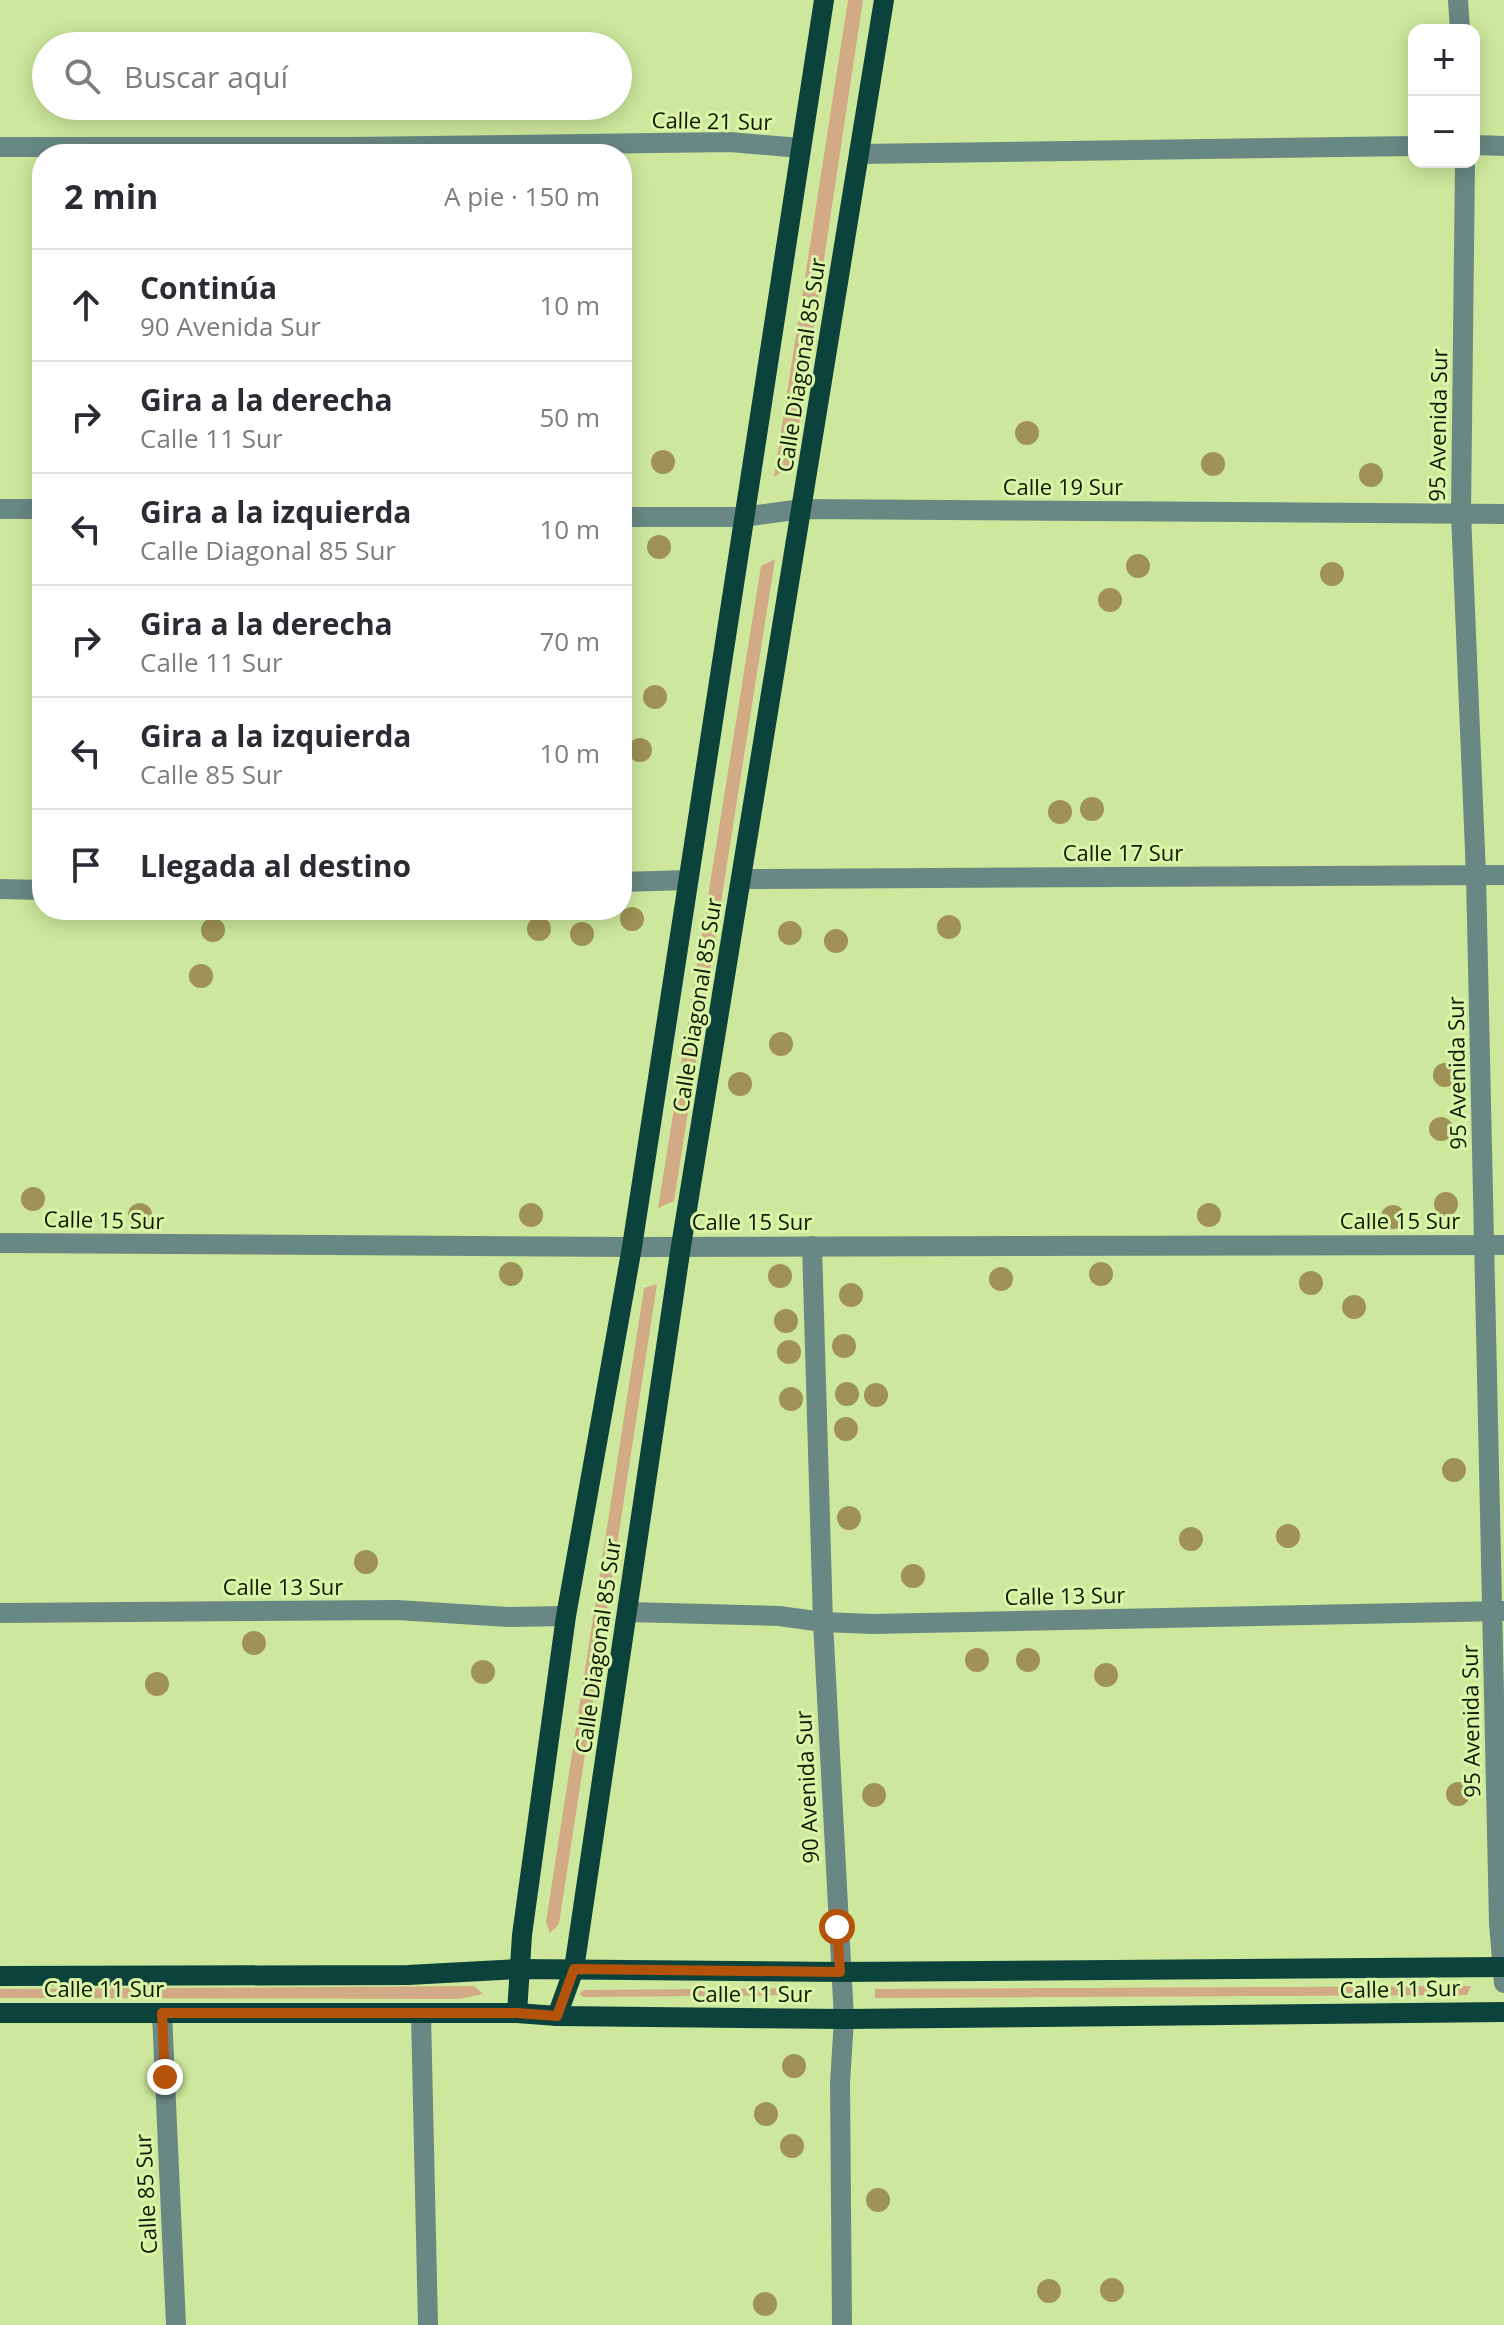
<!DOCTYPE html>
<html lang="es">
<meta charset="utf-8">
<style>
:root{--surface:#fff;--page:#f7f7f7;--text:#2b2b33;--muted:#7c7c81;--line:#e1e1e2}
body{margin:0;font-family:"Open Sans",sans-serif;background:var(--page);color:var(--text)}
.controls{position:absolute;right:24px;top:24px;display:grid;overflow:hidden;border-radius:16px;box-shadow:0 4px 20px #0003}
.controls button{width:72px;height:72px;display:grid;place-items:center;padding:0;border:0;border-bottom:2px solid var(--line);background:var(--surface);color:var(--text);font:40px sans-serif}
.stop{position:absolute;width:24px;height:24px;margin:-18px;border:6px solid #b45309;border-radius:50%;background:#fff}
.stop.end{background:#b45309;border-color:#fff;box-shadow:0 2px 8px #0008}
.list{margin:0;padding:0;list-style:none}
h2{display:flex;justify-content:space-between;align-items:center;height:104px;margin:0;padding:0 32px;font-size:34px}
h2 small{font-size:26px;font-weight:400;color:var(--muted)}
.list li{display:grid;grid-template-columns:52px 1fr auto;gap:24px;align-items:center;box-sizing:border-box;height:112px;padding:0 32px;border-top:2px solid var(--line)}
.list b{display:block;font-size:30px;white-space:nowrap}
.list p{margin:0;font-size:26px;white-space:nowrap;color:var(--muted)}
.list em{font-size:26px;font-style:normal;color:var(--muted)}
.icon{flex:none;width:44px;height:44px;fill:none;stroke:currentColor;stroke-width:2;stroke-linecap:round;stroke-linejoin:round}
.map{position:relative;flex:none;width:1504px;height:2325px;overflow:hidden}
.search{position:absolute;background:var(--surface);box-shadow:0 4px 20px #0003;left:32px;top:32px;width:600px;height:88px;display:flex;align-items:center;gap:20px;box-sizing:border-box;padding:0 28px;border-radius:44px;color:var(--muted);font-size:30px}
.panel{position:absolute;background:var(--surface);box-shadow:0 4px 20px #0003;left:32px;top:144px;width:600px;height:776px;border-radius:32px}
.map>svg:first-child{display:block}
.green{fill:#d2ab86}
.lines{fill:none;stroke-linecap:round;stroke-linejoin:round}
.minor{stroke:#698883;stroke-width:20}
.major{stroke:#0c423c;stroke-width:20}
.tree{fill:#9f9254}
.route{stroke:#b45309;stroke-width:10}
.labels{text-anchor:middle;stroke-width:6;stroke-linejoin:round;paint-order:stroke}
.street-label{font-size:22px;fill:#0f1800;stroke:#daf5a8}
</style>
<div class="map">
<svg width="1504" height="2325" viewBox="0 0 1504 2325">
<rect width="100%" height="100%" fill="#cde89c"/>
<g class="green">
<polygon points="848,0 863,0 793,465 774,477"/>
<polygon points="775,559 674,1201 658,1208 761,566"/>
<polygon points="657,1284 559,1924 550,1933 546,1922 644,1288"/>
<polygon points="474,1986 483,1994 459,1999 0,1998 0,1989"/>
<polygon points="1471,1986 1467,1995 875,1998 875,1989"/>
<polygon points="806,1988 806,1995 584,1997 579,1994 584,1990"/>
</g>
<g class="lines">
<g class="minor">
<polyline points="1458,0 1460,30"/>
<polyline points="1474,145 1504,146"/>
<polyline points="0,147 350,147 730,142 800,148"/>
<polyline points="859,154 1414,146"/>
<polyline points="1465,162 1461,513 1476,875 1499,1923 1504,1983"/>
<polyline points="0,509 42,509"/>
<polyline points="622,517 743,517 802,509 1504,514"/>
<polyline points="742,879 1504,875"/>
<polyline points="622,882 687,880"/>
<polyline points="0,889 42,890"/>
<polyline points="0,1243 632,1247 1504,1245"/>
<polyline points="812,1246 823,1622 844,2019 840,2083 842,2325"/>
<polyline points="628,1612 779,1616 823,1622 872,1624 1504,1611"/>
<polyline points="0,1613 397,1610 508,1617 566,1616"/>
<polyline points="162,2013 176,2325"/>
<polyline points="421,2014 428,2325"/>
</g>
<g class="major">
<polyline points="0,1976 408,1975 519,1969 840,1972 1504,1967"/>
<polyline points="0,2013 517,2013 557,2016 844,2019 1504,2012"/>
<polyline points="517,2013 522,1935 566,1616 632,1247 824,0"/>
<polyline points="557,2016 574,1969 681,1246 884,0"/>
</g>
</g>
<g class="tree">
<circle cx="1027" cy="433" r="12"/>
<circle cx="663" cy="462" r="12"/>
<circle cx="1213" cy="464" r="12"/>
<circle cx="1371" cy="475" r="12"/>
<circle cx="659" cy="547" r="12"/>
<circle cx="1138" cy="566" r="12"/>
<circle cx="1332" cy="574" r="12"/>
<circle cx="1110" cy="600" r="12"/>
<circle cx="655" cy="697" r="12"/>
<circle cx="640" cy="750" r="12"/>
<circle cx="1092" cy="809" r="12"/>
<circle cx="1060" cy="812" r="12"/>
<circle cx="632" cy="919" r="12"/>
<circle cx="949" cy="927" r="12"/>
<circle cx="539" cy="929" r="12"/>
<circle cx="213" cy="930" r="12"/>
<circle cx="790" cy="933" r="12"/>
<circle cx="582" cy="934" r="12"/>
<circle cx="836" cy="941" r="12"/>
<circle cx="201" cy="976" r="12"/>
<circle cx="781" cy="1044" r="12"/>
<circle cx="1445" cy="1075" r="12"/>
<circle cx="740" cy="1084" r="12"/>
<circle cx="1441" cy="1129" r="12"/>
<circle cx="33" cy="1199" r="12"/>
<circle cx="1446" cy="1204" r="12"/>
<circle cx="140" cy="1215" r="12"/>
<circle cx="531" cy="1215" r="12"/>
<circle cx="1209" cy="1215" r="12"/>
<circle cx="1393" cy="1217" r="12"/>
<circle cx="511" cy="1274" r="12"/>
<circle cx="1101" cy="1274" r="12"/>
<circle cx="780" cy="1276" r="12"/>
<circle cx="1001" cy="1279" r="12"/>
<circle cx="1311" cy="1283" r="12"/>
<circle cx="851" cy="1295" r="12"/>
<circle cx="1354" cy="1307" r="12"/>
<circle cx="786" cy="1321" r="12"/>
<circle cx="844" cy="1346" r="12"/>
<circle cx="789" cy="1352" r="12"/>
<circle cx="847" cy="1394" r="12"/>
<circle cx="876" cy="1395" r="12"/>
<circle cx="791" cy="1399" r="12"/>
<circle cx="846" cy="1429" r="12"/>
<circle cx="1454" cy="1470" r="12"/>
<circle cx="849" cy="1518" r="12"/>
<circle cx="1288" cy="1536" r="12"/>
<circle cx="1191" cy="1539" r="12"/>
<circle cx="366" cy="1562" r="12"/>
<circle cx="913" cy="1576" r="12"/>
<circle cx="254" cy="1643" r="12"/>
<circle cx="977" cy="1660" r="12"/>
<circle cx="1028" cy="1660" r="12"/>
<circle cx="483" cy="1672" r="12"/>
<circle cx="1106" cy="1675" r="12"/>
<circle cx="157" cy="1684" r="12"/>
<circle cx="1458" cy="1794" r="12"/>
<circle cx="874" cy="1795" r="12"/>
<circle cx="794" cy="2066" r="12"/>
<circle cx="766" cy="2114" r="12"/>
<circle cx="792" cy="2146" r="12"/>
<circle cx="878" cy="2200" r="12"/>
<circle cx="1112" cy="2290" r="12"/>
<circle cx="1049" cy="2291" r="12"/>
<circle cx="765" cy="2304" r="12"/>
</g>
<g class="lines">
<polyline class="route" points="165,2077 162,2013 517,2013 557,2016 574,1969 840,1972 837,1927"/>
</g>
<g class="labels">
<g class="street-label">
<text transform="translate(712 121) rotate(1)" y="8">Calle 21 Sur</text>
<text transform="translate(801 365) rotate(-81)" y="8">Calle Diagonal 85 Sur</text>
<text transform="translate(1438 425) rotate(-89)" y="8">95 Avenida Sur</text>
<text x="1063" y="495">Calle 19 Sur</text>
<text x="1123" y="861">Calle 17 Sur</text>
<text transform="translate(697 1005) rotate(-81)" y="8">Calle Diagonal 85 Sur</text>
<text transform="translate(1457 1073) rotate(-91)" y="8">95 Avenida Sur</text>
<text transform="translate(104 1220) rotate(1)" y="8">Calle 15 Sur</text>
<text x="1400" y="1229">Calle 15 Sur</text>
<text x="752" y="1230">Calle 15 Sur</text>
<text x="283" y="1595">Calle 13 Sur</text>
<text transform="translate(1065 1596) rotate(-1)" y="8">Calle 13 Sur</text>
<text transform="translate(598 1646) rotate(-82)" y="8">Calle Diagonal 85 Sur</text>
<text transform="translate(1471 1721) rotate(-91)" y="8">95 Avenida Sur</text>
<text transform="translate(807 1787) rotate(-93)" y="8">90 Avenida Sur</text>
<text x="104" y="1997">Calle 11 Sur</text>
<text transform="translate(1400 1989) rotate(-1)" y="8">Calle 11 Sur</text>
<text x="752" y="2002">Calle 11 Sur</text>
<text transform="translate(146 2194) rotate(-93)" y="8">Calle 85 Sur</text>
</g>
</g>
</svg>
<div class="controls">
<button>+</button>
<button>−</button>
</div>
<div class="stop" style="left:837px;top:1927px"></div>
<div class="stop end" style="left:165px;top:2077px"></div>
<div class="search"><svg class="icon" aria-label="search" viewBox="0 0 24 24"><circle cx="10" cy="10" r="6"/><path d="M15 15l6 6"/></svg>Buscar aquí</div>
<section class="panel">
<h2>2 min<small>A pie · 150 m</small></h2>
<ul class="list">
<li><svg class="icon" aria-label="ahead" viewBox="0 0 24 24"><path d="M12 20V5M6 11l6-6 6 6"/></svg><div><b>Continúa</b><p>90 Avenida Sur</p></div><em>10 m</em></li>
<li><svg class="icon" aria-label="right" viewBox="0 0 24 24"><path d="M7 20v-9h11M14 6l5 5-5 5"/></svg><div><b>Gira a la derecha</b><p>Calle 11 Sur</p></div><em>50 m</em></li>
<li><svg class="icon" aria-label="left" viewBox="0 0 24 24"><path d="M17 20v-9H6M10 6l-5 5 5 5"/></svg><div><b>Gira a la izquierda</b><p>Calle Diagonal 85 Sur</p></div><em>10 m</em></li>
<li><svg class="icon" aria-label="right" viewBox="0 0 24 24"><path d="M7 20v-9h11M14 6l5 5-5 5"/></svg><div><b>Gira a la derecha</b><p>Calle 11 Sur</p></div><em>70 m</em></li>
<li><svg class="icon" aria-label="left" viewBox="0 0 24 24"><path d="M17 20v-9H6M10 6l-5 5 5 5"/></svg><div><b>Gira a la izquierda</b><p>Calle 85 Sur</p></div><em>10 m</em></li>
<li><svg class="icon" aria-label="arrive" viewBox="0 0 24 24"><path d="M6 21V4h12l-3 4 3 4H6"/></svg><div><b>Llegada al destino</b></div></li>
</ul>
</section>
</div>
